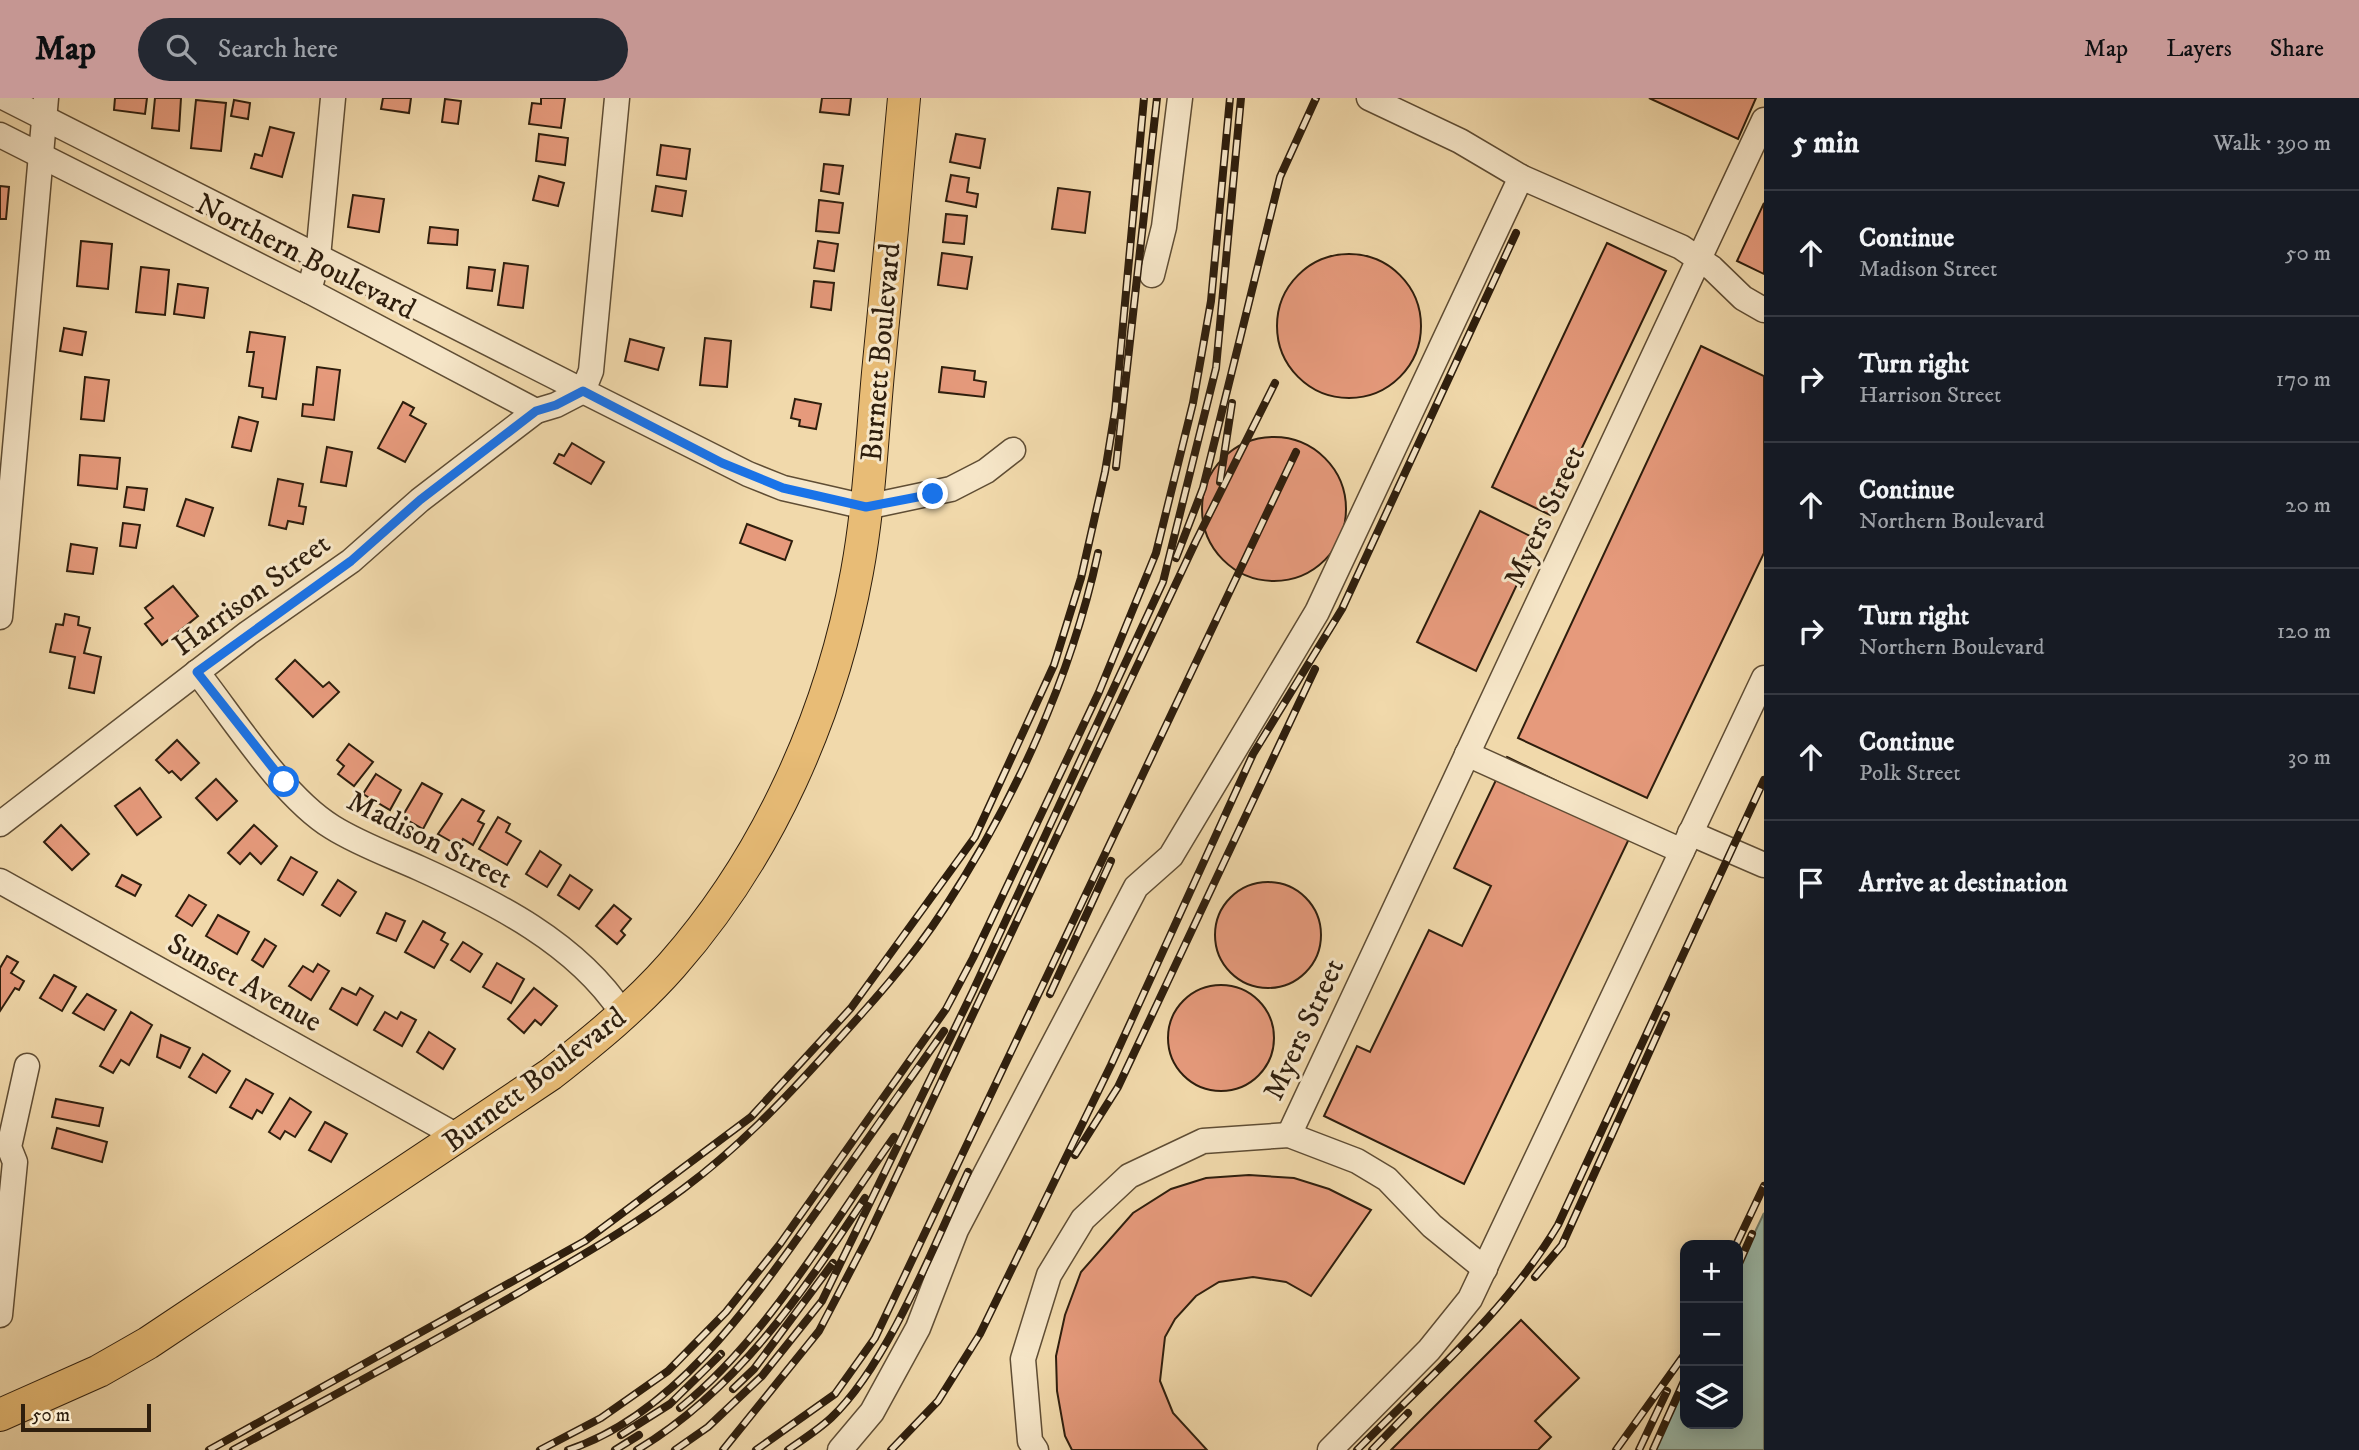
<!DOCTYPE html>
<meta charset="utf-8">
<style>
:root{--surface:#171b24;--page:#242831;--text:#f1f3f6;--muted:#9ea1a6;--line:#363941;--accent:#c59692}
body{margin:0;font-family:"IM FELL DW Pica",serif;background:var(--page);color:var(--text)}
.controls{position:absolute;right:21px;bottom:21px;display:grid;overflow:hidden;border-radius:14px;box-shadow:0 4px 18px #0003}
.controls button{width:63px;height:63px;display:grid;place-items:center;padding:0;border:0;border-bottom:2px solid var(--line);background:var(--surface);color:var(--text);font:35px sans-serif}
.scale{position:absolute;left:21px;bottom:18px;width:130px;box-sizing:border-box;padding-left:7px;border:4px solid #2e1e0d;border-top:0;font-size:19px;line-height:24px;white-space:nowrap;color:#2e1e0d;-webkit-text-stroke:5px #f6e6c8;paint-order:stroke}
.stop{position:absolute;width:21px;height:21px;margin:-16px;border:5px solid #1a73e8;border-radius:50%;background:#fff}
.stop.end{background:#1a73e8;border-color:#fff;box-shadow:0 2px 7px #0008}
.list{margin:0;padding:0;list-style:none}
h2{display:flex;justify-content:space-between;align-items:center;height:91px;margin:0;padding:0 28px;font-size:30px}
h2 small{font-size:23px;font-weight:400;color:var(--muted)}
.list li{display:grid;grid-template-columns:46px 1fr auto;gap:21px;align-items:center;box-sizing:border-box;height:126px;padding:0 28px;border-top:2px solid var(--line)}
.list b{display:block;font-size:26px;white-space:nowrap}
.list p{margin:0;font-size:23px;white-space:nowrap;color:var(--muted)}
.list em{font-size:23px;font-style:normal;color:var(--muted)}
.icon{flex:none;width:38px;height:38px;fill:none;stroke:currentColor;stroke-width:2;stroke-linecap:round;stroke-linejoin:round}
.map{position:relative;flex:none;width:1764px;height:1352px;overflow:hidden}
header{display:flex;align-items:center;gap:42px;box-sizing:border-box;height:98px;padding:0 35px;background:var(--accent);color:#111}
header strong{font-size:33px}
nav{display:flex;gap:38px;margin-inline-start:auto;font-size:24px}
.search{width:490px;height:63px;background:var(--page);display:flex;align-items:center;gap:18px;box-sizing:border-box;padding:0 24px;border-radius:38px;color:var(--muted);font-size:26px}
main{display:flex}
aside{flex:1;background:var(--surface)}
.map>svg:first-child{display:block}
.water{fill:#9bbaaa;stroke:#6f7c6b;stroke-width:2}
.building{fill:#e69a7c;stroke:#2e1e0d;stroke-width:2}
.lines{fill:none;stroke-linecap:round;stroke-linejoin:round}
.minor-casing{stroke:#5f4d34;stroke-width:27}
.major-casing{stroke:#2e1e0d;stroke-width:34}
.minor{stroke:#f6e6c8;stroke-width:24}
.major{stroke:#e8bc76;stroke-width:32}
.rail-casing{stroke:#2e1e0d;stroke-width:8}
.rail{stroke:#f6e6c8;stroke-width:5;stroke-dasharray:16;stroke-linecap:butt}
.route{stroke:#1a73e8;stroke-width:9}
.labels{text-anchor:middle;stroke-width:6;stroke-linejoin:round;paint-order:stroke}
.street-label{font-size:30px;fill:#2e1e0d;stroke:#f6e6c8}
</style>
<header>
<strong>Map</strong>
<div class="search"><svg class="icon" aria-label="search" viewBox="0 0 24 24"><circle cx="10" cy="10" r="6"/><path d="M15 15l6 6"/></svg>Search here</div>
<nav><a>Map</a><a>Layers</a><a>Share</a></nav>
</header>
<main>
<div class="map">
<svg width="1764" height="1352" viewBox="0 0 1764 1352">
<rect width="100%" height="100%" fill="#f1d9ab"/>
<filter id="stains"><feTurbulence type="fractalNoise" baseFrequency=".00286" numOctaves="4"/><feColorMatrix values="0 0 0 0 .2 0 0 0 0 .09 0 0 0 0 .02 0 0 0 .5 -.17"/></filter>
<radialGradient id="worn" r=".72"><stop offset=".6" stop-color="#630" stop-opacity="0"/><stop offset="1" stop-color="#630" stop-opacity=".3"/></radialGradient>
<polygon class="water" points="1764,1115 1764,1352 1651,1352 1685,1280 1685,1326 1738,1326 1738,1170"/>
<g class="building">
<polygon points="115,0 147,0 145,16 114,12"/>
<polygon points="155,0 181,0 179,33 152,30"/>
<polygon points="383,0 411,0 409,15 381,11"/>
<polygon points="541,0 565,0 561,30 529,26 532,5 541,6"/>
<polygon points="822,0 851,0 849,17 820,14"/>
<polygon points="1649,0 1756,0 1738,41"/>
<polygon points="445,1 461,3 458,26 442,24"/>
<polygon points="196,2 226,5 221,53 191,50"/>
<polygon points="234,2 250,5 248,21 231,18"/>
<polygon points="270,29 294,35 282,79 251,70 255,56 262,58"/>
<polygon points="539,36 568,40 565,67 536,63"/>
<polygon points="956,36 985,41 980,70 950,64"/>
<polygon points="661,47 690,51 686,81 657,77"/>
<polygon points="824,66 843,68 839,96 821,93"/>
<polygon points="951,77 969,80 967,94 978,96 976,109 946,103"/>
<polygon points="539,78 564,85 558,108 533,102"/>
<polygon points="0,88 9,89 6,121 0,121"/>
<polygon points="656,88 686,93 682,118 652,113"/>
<polygon points="1058,90 1090,94 1085,135 1052,131"/>
<polygon points="353,97 384,101 379,134 348,129"/>
<polygon points="819,102 843,105 839,135 816,133"/>
<polygon points="1764,105 1764,176 1737,163"/>
<polygon points="946,116 967,118 964,146 943,144"/>
<polygon points="430,129 458,132 457,147 428,145"/>
<polygon points="81,143 112,146 108,191 77,188"/>
<polygon points="818,143 838,146 834,173 814,170"/>
<polygon points="1607,145 1666,173 1550,417 1492,389"/>
<polygon points="942,155 972,159 967,191 938,187"/>
<circle cx="1349" cy="228" r="72"/>
<polygon points="504,165 528,168 523,210 498,207"/>
<polygon points="141,169 169,172 165,217 136,214"/>
<polygon points="469,169 495,172 492,193 467,190"/>
<polygon points="814,183 834,185 831,212 811,209"/>
<polygon points="178,186 208,190 204,220 174,216"/>
<polygon points="64,230 86,234 82,257 60,253"/>
<polygon points="250,234 285,239 276,301 262,299 263,290 249,288 254,254 247,254"/>
<polygon points="705,240 731,243 727,289 700,287"/>
<polygon points="630,241 664,250 658,272 625,263"/>
<polygon points="1701,248 1764,278 1764,455 1647,700 1518,640"/>
<polygon points="317,269 340,272 334,322 302,318 303,306 313,307"/>
<polygon points="942,269 975,273 974,282 986,284 984,299 939,294"/>
<polygon points="85,279 109,282 104,323 81,321"/>
<polygon points="795,301 821,306 816,331 799,328 800,322 791,320"/>
<polygon points="403,304 414,310 410,317 426,326 405,364 378,350"/>
<polygon points="239,319 258,324 251,353 232,349"/>
<circle cx="1274" cy="411" r="72"/>
<polygon points="572,345 604,364 591,386 554,365 559,356 564,358"/>
<polygon points="327,349 352,354 346,388 321,384"/>
<polygon points="80,357 120,360 117,391 78,387"/>
<polygon points="278,381 303,386 299,408 306,409 303,426 288,423 286,431 269,427"/>
<polygon points="127,389 147,391 144,412 124,409"/>
<polygon points="186,401 213,410 204,438 177,428"/>
<polygon points="1480,413 1538,442 1476,573 1417,544"/>
<polygon points="123,425 140,427 136,450 120,448"/>
<polygon points="747,426 792,443 785,462 740,445"/>
<polygon points="71,446 97,450 93,476 67,473"/>
<polygon points="173,488 198,518 162,547 145,526 153,520 145,510"/>
<polygon points="65,516 79,519 78,527 90,530 84,555 101,559 94,595 69,590 75,559 50,554 56,526 63,527"/>
<polygon points="295,562 323,589 329,584 339,594 313,619 276,581"/>
<polygon points="177,642 199,665 181,682 172,673 169,675 156,662"/>
<polygon points="349,646 373,664 354,688 338,676 344,668 337,662"/>
<polygon points="1507,659 1638,722 1464,1086 1324,1018 1357,948 1370,954 1429,832 1462,848 1491,788 1454,770"/>
<polygon points="376,676 401,692 390,712 363,696"/>
<polygon points="216,681 237,703 217,722 196,700"/>
<polygon points="422,685 442,696 423,731 402,719"/>
<polygon points="140,690 161,719 137,737 115,708"/>
<polygon points="462,701 484,713 478,723 484,726 473,747 463,741 459,748 438,736"/>
<polygon points="498,719 510,726 506,734 521,743 507,767 479,751"/>
<polygon points="61,727 89,756 72,772 44,744"/>
<polygon points="254,727 277,748 261,766 250,755 240,766 228,755"/>
<polygon points="540,753 561,767 547,789 526,776"/>
<polygon points="291,759 317,774 303,797 278,782"/>
<polygon points="122,777 141,787 135,798 116,788"/>
<polygon points="570,777 592,792 579,811 558,797"/>
<polygon points="338,782 356,794 340,818 322,807"/>
<circle cx="1268" cy="837" r="53"/>
<polygon points="189,797 206,807 192,828 176,818"/>
<polygon points="614,807 631,821 621,833 625,837 617,846 596,828"/>
<polygon points="386,815 405,823 396,843 377,835"/>
<polygon points="218,817 249,834 237,856 206,838"/>
<polygon points="423,823 445,835 441,842 448,846 434,870 405,854"/>
<polygon points="265,841 276,848 263,869 252,862"/>
<polygon points="463,844 482,856 470,874 451,862"/>
<polygon points="7,858 18,864 11,875 24,883 19,892 15,890 0,913 0,870"/>
<polygon points="497,865 524,881 511,905 483,889"/>
<polygon points="318,866 329,873 311,902 289,888 303,868 313,874"/>
<polygon points="54,877 76,889 62,913 40,900"/>
<circle cx="1221" cy="940" r="53"/>
<polygon points="342,890 356,897 360,890 373,898 357,927 330,911"/>
<polygon points="534,890 557,908 541,927 535,922 524,935 508,921"/>
<polygon points="87,896 116,912 104,932 73,915"/>
<polygon points="131,914 152,927 129,967 121,962 113,975 100,968"/>
<polygon points="385,914 397,921 401,914 416,922 402,948 374,932"/>
<polygon points="429,934 455,951 443,971 417,954"/>
<polygon points="161,937 190,950 180,970 157,959"/>
<polygon points="203,956 230,973 216,995 189,979"/>
<polygon points="246,981 273,996 262,1015 257,1012 252,1021 230,1009"/>
<polygon points="290,1000 311,1014 295,1039 285,1033 280,1041 269,1034"/>
<polygon points="56,1001 103,1010 99,1028 52,1019"/>
<polygon points="325,1024 347,1036 331,1064 309,1052"/>
<polygon points="57,1030 107,1044 102,1064 52,1050"/>
<polygon points="1249,1077 1294,1080 1329,1091 1371,1112 1311,1198 1286,1184 1253,1179 1219,1184 1196,1198 1175,1221 1165,1239 1160,1283 1173,1315 1207,1352 1072,1352 1065,1338 1057,1293 1056,1258 1065,1217 1081,1174 1133,1115 1171,1091 1206,1080"/>
<polygon points="1521,1222 1579,1280 1535,1323 1551,1339 1538,1352 1391,1352"/>
</g>
<g class="lines">
<g class="minor-casing">
<g id="minor">
<polyline points="5,0 583,293 591,273 617,0"/>
<polyline points="1369,0 1460,43 1521,79 1681,149 1712,170 1743,200 1764,212"/>
<polyline points="0,37 309,193 536,313 556,307 583,293 748,376 783,390 866,409 951,391 986,373 1013,352"/>
<polyline points="1152,177 1164,129 1180,0"/>
<polyline points="309,193 318,159 333,0"/>
<polyline points="0,519 46,0"/>
<path d="M197 574C233 620 283 699 332 729 359 746 390 757 419 770 494 804 577 845 623 916"/>
<polyline points="1467,656 1682,753"/>
<polyline points="0,726 248,535 351,463 420,402 536,313"/>
<polyline points="1690,735 1764,767"/>
<polyline points="0,783 459,1039"/>
<polyline points="1289,1037 1764,22"/>
<polyline points="0,1217 15,1064 9,1049 27,968"/>
<polyline points="840,1352 872,1314 918,1230 956,1132 1136,789 1171,758 1317,514 1521,79"/>
<polyline points="1036,1352 1030,1343 1023,1261 1049,1177 1083,1121 1129,1078 1203,1043 1289,1037 1357,1063 1387,1081 1432,1128 1485,1171"/>
<polyline points="1330,1352 1429,1252 1470,1201 1764,580"/>
</g>
</g>
<g class="major-casing">
<path id="major" d="M0 1317 99 1273 148 1245 551 976C594 942 636 908 672 867 768 758 831 617 857 474 869 409 872 341 878 275 887 183 896 92 904 0"/>
</g>
<use href="#minor" class="minor"/>
<use href="#major" class="major"/>
<g class="rail-casing">
<g id="rail">
<polyline points="1116,369 1157,0"/>
<polyline points="1220,384 1232,305"/>
<polyline points="1176,460 1203,390 1280,79 1316,0"/>
<polyline points="1050,896 1111,763"/>
<polyline points="1075,1057 1118,989 1315,571"/>
<polyline points="1736,1147 1764,1088"/>
<polyline points="1738,1168 1752,1136"/>
<polyline points="1535,1179 1562,1147 1666,917"/>
<polyline points="733,1291 754,1271 833,1165"/>
<path d="M680 1310C767 1240 830 1129 894 1039"/>
<polyline points="621,1337 670,1306 721,1256"/>
<polyline points="209,1352 585,1143 751,1019 851,910 975,739 1054,567 1081,480 1105,374 1115,313 1144,0"/>
<path d="M233 1352C329 1300 424 1249 518 1195 574 1162 631 1130 683 1091 738 1050 783 1003 829 952 870 907 911 862 944 811 1014 704 1071 580 1098 455"/>
<polyline points="540,1352 601,1320 668,1273 726,1214 780,1146 946,911 973,860 1099,594 1156,455 1193,305 1211,203 1230,0"/>
<path d="M568 1352C680 1315 759 1194 824 1103 864 1046 904 989 944 933"/>
<polyline points="615,1352 639,1337"/>
<path d="M637 1352C738 1291 801 1197 865 1100"/>
<polyline points="675,1352 708,1329 762,1278 822,1203 973,893 1163,484 1216,270 1241,0"/>
<polyline points="723,1352 819,1233 867,1141 1196,443 1275,285"/>
<polyline points="756,1352 835,1296 875,1240 1296,354"/>
<path d="M788 1352C802 1342 818 1332 831 1320 888 1266 934 1147 968 1074"/>
<polyline points="891,1352 938,1303 980,1236 1111,967 1253,656 1342,511 1516,135"/>
<path d="M1357 1352C1427 1281 1506 1214 1558 1127L1764 682"/>
<polyline points="1372,1352 1408,1315"/>
<polyline points="1616,1352 1684,1257"/>
<polyline points="1639,1352 1667,1293"/>
<polyline points="1653,1352 1685,1281"/>
</g>
</g>
<use href="#rail" class="rail"/>
</g>
<g class="lines">
<polyline class="route" points="284,684 197,574 351,463 420,402 536,313 556,307 583,293 722,365 783,390 866,409 933,396"/>
</g>
<g class="labels">
<g class="street-label">
<text transform="translate(306 158) rotate(27)" y="10">Northern Boulevard</text>
<text transform="translate(880 254) rotate(-85)" y="10">Burnett Boulevard</text>
<text transform="translate(1544 418) rotate(-65)" y="10">Myers Street</text>
<text transform="translate(251 496) rotate(-36)" y="10">Harrison Street</text>
<text transform="translate(430 741) rotate(27)" y="10">Madison Street</text>
<text transform="translate(245 884) rotate(29)" y="10">Sunset Avenue</text>
<text transform="translate(1303 931) rotate(-65)" y="10">Myers Street</text>
<text transform="translate(534 981) rotate(-37)" y="10">Burnett Boulevard</text>
</g>
</g>
<rect width="100%" height="100%" filter="url(#stains)"/>
<rect width="100%" height="100%" fill="url(#worn)"/>
</svg>
<div class="controls">
<button>+</button>
<button>−</button>
<button><svg class="icon" aria-label="layers" viewBox="0 0 24 24"><path d="M12 4l9 5-9 5-9-5zM3 14l9 5 9-5"/></svg></button>
</div>
<div class="scale">50 m</div>
<div class="stop" style="left:284px;top:684px"></div>
<div class="stop end" style="left:933px;top:396px"></div>
</div>
<aside>
<h2>5 min<small>Walk · 390 m</small></h2>
<ul class="list">
<li><svg class="icon" aria-label="ahead" viewBox="0 0 24 24"><path d="M12 20V5M6 11l6-6 6 6"/></svg><div><b>Continue</b><p>Madison Street</p></div><em>50 m</em></li>
<li><svg class="icon" aria-label="right" viewBox="0 0 24 24"><path d="M7 20v-9h11M14 6l5 5-5 5"/></svg><div><b>Turn right</b><p>Harrison Street</p></div><em>170 m</em></li>
<li><svg class="icon" aria-label="ahead" viewBox="0 0 24 24"><path d="M12 20V5M6 11l6-6 6 6"/></svg><div><b>Continue</b><p>Northern Boulevard</p></div><em>20 m</em></li>
<li><svg class="icon" aria-label="right" viewBox="0 0 24 24"><path d="M7 20v-9h11M14 6l5 5-5 5"/></svg><div><b>Turn right</b><p>Northern Boulevard</p></div><em>120 m</em></li>
<li><svg class="icon" aria-label="ahead" viewBox="0 0 24 24"><path d="M12 20V5M6 11l6-6 6 6"/></svg><div><b>Continue</b><p>Polk Street</p></div><em>30 m</em></li>
<li><svg class="icon" aria-label="arrive" viewBox="0 0 24 24"><path d="M6 21V4h12l-3 4 3 4H6"/></svg><div><b>Arrive at destination</b></div></li>
</ul>
</aside>
</main>
